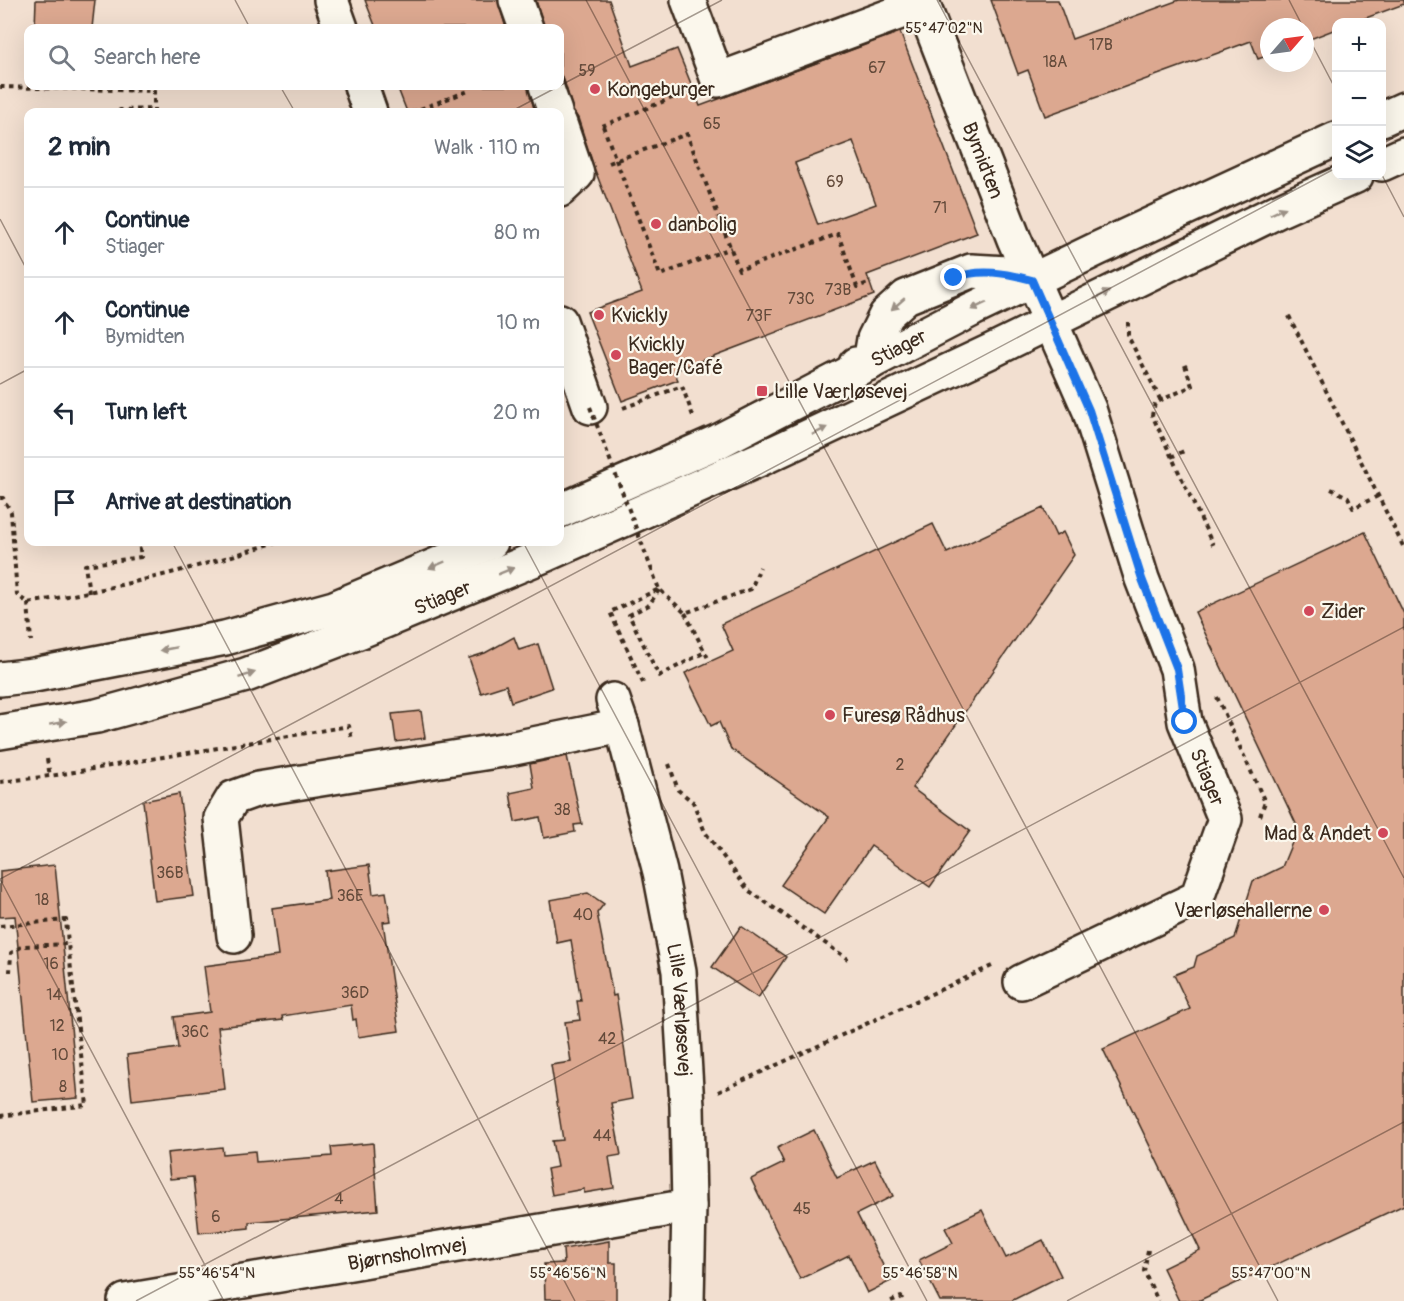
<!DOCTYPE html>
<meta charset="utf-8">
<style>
:root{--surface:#fff;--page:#f2f2f3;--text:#1f2937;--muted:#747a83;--line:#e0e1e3}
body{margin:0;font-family:Pangolin,sans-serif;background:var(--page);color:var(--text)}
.controls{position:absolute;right:18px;top:18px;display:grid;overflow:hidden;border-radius:12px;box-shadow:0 6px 24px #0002}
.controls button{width:54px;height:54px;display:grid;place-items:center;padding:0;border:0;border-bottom:2px solid var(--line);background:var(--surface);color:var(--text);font:30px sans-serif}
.compass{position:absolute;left:1260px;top:18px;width:54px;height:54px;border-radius:50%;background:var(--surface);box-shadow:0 6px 24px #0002;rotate:62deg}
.stop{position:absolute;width:18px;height:18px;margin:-14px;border:4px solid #1a73e8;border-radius:50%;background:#fff}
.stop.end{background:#1a73e8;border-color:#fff;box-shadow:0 2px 6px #0008}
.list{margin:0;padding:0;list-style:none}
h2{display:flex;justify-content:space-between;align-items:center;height:78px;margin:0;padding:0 24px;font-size:26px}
h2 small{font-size:20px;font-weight:400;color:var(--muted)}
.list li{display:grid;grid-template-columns:39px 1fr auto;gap:18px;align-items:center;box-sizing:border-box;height:90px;padding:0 24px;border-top:2px solid var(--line)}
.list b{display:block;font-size:22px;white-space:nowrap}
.list p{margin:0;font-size:20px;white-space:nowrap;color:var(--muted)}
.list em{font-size:20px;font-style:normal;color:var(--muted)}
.icon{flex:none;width:33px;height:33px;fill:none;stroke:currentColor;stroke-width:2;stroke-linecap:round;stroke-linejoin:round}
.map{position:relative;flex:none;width:1404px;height:1301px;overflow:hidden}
.search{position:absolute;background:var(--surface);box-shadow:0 6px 24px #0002;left:24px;top:24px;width:540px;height:66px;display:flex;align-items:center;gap:15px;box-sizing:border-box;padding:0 21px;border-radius:12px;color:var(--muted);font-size:22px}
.panel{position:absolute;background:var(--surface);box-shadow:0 6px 24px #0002;left:24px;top:108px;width:540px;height:438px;border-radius:12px}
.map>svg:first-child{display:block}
.building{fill:#dca890;stroke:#3b2a1e;stroke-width:1.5;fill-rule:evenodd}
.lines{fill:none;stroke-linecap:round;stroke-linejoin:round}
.minor-casing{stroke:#3b2a1e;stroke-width:38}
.path{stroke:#3b2a1e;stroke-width:4;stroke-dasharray:4.5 4.5;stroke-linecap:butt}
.minor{stroke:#fbf7ec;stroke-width:33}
.path-bridge{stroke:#3b2a1e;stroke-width:4;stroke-dasharray:4.5 4.5;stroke-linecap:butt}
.oneway{fill:#9b9085}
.route{stroke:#1a73e8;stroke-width:8}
.ticks{fill:none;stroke:#3b2a1e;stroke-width:1.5;stroke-opacity:0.45}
.poi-dot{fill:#d1495b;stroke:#fbf7ec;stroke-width:2}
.labels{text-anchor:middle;stroke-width:4.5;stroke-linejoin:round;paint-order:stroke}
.number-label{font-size:16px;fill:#634a3a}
.poi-label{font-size:20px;fill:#3b2a1e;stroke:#fbf7ec;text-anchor:start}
.street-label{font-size:20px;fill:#3b2a1e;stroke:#fbf7ec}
.ticks-label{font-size:15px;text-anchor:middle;fill:#3b2a1e;stroke:#fbf7ec;stroke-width:4.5;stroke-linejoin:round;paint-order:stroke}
</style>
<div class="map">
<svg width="1404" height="1301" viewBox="0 0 1404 1301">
<rect width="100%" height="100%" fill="#f2dfd0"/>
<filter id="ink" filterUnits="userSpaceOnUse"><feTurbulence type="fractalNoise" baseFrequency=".0167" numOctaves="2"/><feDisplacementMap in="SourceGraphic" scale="12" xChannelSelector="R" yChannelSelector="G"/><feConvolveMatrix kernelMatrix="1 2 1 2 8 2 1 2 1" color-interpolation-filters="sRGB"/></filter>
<g filter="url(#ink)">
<g class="building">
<polygon points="36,0 95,0 92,28 35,28"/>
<polygon points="365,0 498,0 506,28 376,28"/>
<path d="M536 0H609L632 66 677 49 700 106 900 32 977 233 867 275 874 295 674 371 678 380 622 401 587 312 642 292 595 170 578 118 573 111 564 80 560 74V28H544ZM853 141 876 204 818 225 795 163Z"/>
<polygon points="991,0 1058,0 1072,39 1179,0 1404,0 1404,4 1355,22 1336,22 1336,29 1305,41 1305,27 1269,27 1269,55 1258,59 1251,41 1045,116 1028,70 1018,74"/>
<polygon points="397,86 528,86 535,112 407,112"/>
<polygon points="1043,508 1056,536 1063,532 1074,555 912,788 970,831 930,887 871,846 824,914 781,885 829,817 731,749 719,722 711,726 685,673 733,651 721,624 933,524 947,553"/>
<polygon points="1365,532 1404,614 1404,1205 1198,1301 1179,1301 1163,1268 1200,1250 1103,1049 1190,1009 1174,975 1194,967 1197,956 1235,938 1253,881 1282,867 1298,828 1195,612"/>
<polygon points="514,637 519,650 538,644 552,688 511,702 506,685 481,693 469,658 485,653"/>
<polygon points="421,711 425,738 396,742 392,714"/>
<polygon points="567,756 582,824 574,825 575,832 544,838 540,817 515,822 510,793 534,788 530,764"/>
<polygon points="179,794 194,896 155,901 143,801"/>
<polygon points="55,865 78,1098 33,1102 15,916 0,917 0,871"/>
<polygon points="369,865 373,894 386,892 391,921 383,922 399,1031 358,1037 356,1019 353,1020 351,1005 282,1016 283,1020 218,1027 225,1089 132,1100 127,1055 178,1048 174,1017 210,1012 204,966 278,956 272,908 329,900 325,871"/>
<polygon points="588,893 604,904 597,913 613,996 616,995 632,1099 611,1103 621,1155 609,1157 614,1188 584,1193 584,1189 552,1195 547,1169 557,1167 552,1141 563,1140 551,1065 571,1062 565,1022 580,1020 577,1001 581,1001 571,940 557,943 550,900"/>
<polygon points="741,926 786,957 758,998 712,967"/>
<polygon points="814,1130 837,1178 875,1160 893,1196 857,1214 891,1281 867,1293 849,1255 800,1279 751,1179 784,1163 777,1148"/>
<polygon points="373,1143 378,1210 249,1222 249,1228 199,1233 193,1177 170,1179 167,1153 222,1147 223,1154 255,1151 256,1162 332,1156 331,1147"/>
<polygon points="982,1210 1006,1258 1043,1240 1061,1276 1011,1301 940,1301 919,1260 953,1243 945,1228"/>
<polygon points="609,1241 609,1263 616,1263 616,1301 561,1301 561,1299 545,1299 544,1264 564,1263 563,1249"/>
</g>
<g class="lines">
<g class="minor-casing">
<g id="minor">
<polyline points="331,0 341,28"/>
<polyline points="516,0 526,28"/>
<polyline points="688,0 718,80 922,4"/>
<path id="s1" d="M921 0 1014 239 1089 409 1142 579 1177 669 1185 722 1225 819 1197 898 1021 982"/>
<polyline points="361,86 370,112"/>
<polyline points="546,86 555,112"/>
<polyline points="1382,119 1404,109"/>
<polyline points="560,124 577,174 560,190"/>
<polyline points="1382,164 1404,154"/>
<polyline points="560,321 590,407"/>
<polyline points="856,364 870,363 874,339 886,315 906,297 971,271 1007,273 1032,280"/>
<path id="s2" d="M560 511 719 441 973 309 1097 249 1336 139"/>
<polyline points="0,679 34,675 225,638 334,608 491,542"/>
<path id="s3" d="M613 700 622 726 660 872 679 971 687 1106 689 1206 687 1301"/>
<path id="s4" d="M0 732 97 716 246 675 361 631 547 554 767 456 993 350 1280 210 1356 176"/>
<polyline points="234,936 221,818 233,798 258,789 509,749 622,726"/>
<path id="s5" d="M125 1301 689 1206"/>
</g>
</g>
<g class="path">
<polyline points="0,87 154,91 154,112"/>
<polyline points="120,112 120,110 154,109"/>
<polyline points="412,112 471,90"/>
<polyline points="602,126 687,92"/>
<polyline points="603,126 660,275 731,248"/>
<polyline points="609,163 687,134 739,270 838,234 857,287 871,282"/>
<polyline points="1289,316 1404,548"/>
<polyline points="1128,322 1128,336 1161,401"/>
<polyline points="1185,365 1192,386 1155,403 1152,415 1213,545"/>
<polyline points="623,408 682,386 693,416"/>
<polyline points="1171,457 1184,451"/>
<polyline points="1331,489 1348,497 1353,508 1378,496"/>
<path d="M0 498H3L11 512 17 595 28 603C112 589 196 569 276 542"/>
<polyline points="659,590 649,605 629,615 659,676 705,652"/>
<polyline points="89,593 85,565 141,557 139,542"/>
<polyline points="28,603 31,641"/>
<polyline points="685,613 710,662"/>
<polyline points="643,683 610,612 659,589 685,613 751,589 760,567"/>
<polyline points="1217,697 1265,802 1259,819"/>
<polyline points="47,759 50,776"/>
<polyline points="669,764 678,790 693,802 705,832 748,890 848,959"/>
<polyline points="0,782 50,776 349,726 352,740"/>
<polyline points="0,926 66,920 68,944"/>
<polyline points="718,1092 992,966"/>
<polyline points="0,1116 87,1105 68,944 23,946 11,953 10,972"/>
<polyline points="1148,1250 1144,1271 1158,1301"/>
<polyline points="891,1301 901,1297 903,1301"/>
</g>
<use href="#minor" class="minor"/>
<polyline class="path-bridge" points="590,407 659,589"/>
</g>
<defs><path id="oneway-solid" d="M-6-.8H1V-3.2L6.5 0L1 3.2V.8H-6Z" transform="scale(1.5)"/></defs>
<g class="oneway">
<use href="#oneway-solid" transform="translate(1278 211) rotate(-25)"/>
<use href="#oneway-solid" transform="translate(1102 295) rotate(-27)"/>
<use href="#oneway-solid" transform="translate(898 304) rotate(139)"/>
<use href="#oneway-solid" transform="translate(979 306) rotate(154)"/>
<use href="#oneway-solid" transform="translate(820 431) rotate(-25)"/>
<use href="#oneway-solid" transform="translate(437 565) rotate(157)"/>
<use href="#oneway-solid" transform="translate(506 571) rotate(-22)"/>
<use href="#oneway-solid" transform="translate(168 649) rotate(169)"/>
<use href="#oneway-solid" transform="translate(247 675) rotate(-18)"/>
<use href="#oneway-solid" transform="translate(58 723) rotate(-10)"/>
</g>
</g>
<g class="lines" filter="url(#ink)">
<path class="route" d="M954 278C980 268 1006 273 1032 280L1089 410 1142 579 1177 669 1185 722"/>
</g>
<path class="ticks" d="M235 0 250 28M586 0 1278 1301M937 0 1404 878M1289 0 1303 27M1305 31 1336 90M280 86 295 112M510 112 722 0M1382 144 1404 132M1382 175 1404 217M0 219 28 272M0 384 28 369M172 542 575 1301M523 542 927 1301M0 879 1336 168M0 879 224 1301M136 1301 1404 627M1067 1301 1404 1122"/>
<g class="poi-dot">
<circle cx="595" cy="89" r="6"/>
<circle cx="656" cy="224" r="6"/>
<circle cx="599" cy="315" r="6"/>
<circle cx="616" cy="355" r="6"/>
<rect x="756" y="385" width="12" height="12" rx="3"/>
<circle cx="1309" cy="611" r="6"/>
<circle cx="830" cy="715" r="6"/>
<circle cx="1383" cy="833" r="6"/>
<circle cx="1324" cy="910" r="6"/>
</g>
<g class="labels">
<g class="number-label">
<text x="1101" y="50">17B</text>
<text x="1055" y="67">18A</text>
<text x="877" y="73">67</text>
<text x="587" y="76">59</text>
<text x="712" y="129">65</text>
<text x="835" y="187">69</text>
<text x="940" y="213">71</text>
<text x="838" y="295">73B</text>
<text x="801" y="304">73C</text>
<text x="759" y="321">73F</text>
<text x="900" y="770">2</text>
<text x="562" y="815">38</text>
<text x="170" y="878">36B</text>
<text x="350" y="901">36E</text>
<text x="42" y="905">18</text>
<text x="583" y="920">40</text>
<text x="51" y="969">16</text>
<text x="355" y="998">36D</text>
<text x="54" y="1000">14</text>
<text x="57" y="1031">12</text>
<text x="195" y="1037">36C</text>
<text x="607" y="1044">42</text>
<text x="60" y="1060">10</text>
<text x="63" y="1092">8</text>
<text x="602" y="1141">44</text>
<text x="339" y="1204">4</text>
<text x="802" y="1214">45</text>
<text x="216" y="1222">6</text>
</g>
<g class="poi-label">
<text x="607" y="96">Kongeburger</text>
<text x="668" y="231">danbolig</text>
<text x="611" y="322">Kvickly</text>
<text x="628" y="351">Kvickly<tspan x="628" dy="23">Bager/Café</tspan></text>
<text x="774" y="398">Lille Værløsevej</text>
<text x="1321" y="618">Zider</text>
<text x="842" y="722">Furesø Rådhus</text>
<text x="1371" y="840" text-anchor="end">Mad &amp; Andet</text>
<text x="1312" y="917" text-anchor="end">Værløsehallerne</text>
</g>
<g class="street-label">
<text dy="7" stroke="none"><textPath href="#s1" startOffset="172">Bymidten</textPath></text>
<text dy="7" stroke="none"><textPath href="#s2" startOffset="376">Stiager</textPath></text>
<text dy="7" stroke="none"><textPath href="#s4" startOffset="464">Stiager</textPath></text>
<text dy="7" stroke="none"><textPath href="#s1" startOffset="830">Stiager</textPath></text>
<text dy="7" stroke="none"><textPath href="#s3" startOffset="318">Lille Værløsevej</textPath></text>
<text dy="7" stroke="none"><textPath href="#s5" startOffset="286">Bjørnsholmvej</textPath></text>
</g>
</g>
<g class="ticks-label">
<text x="944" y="33">55°47'02"N</text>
<text x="217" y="1278">55°46'54"N</text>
<text x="568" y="1278">55°46'56"N</text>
<text x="920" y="1278">55°46'58"N</text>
<text x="1271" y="1278">55°47'00"N</text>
</g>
</svg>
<div class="controls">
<button>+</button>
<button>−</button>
<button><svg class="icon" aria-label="layers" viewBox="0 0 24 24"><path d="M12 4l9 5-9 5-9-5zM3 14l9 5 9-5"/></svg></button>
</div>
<svg class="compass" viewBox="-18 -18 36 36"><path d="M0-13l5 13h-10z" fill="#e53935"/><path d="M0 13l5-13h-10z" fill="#747a83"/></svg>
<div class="stop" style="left:1185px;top:722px"></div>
<div class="stop end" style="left:954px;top:278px"></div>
<div class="search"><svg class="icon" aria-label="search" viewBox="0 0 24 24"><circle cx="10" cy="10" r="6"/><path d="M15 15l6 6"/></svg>Search here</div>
<section class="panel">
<h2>2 min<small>Walk · 110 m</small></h2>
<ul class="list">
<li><svg class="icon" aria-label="ahead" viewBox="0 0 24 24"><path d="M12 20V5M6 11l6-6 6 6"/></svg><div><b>Continue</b><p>Stiager</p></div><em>80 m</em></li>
<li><svg class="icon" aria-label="ahead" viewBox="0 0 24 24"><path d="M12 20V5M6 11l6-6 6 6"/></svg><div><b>Continue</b><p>Bymidten</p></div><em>10 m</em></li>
<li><svg class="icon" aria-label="left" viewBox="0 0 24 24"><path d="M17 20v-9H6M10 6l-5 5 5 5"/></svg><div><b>Turn left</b></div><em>20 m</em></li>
<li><svg class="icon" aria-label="arrive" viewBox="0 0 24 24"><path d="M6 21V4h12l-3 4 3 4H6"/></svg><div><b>Arrive at destination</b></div></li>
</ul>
</section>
</div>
